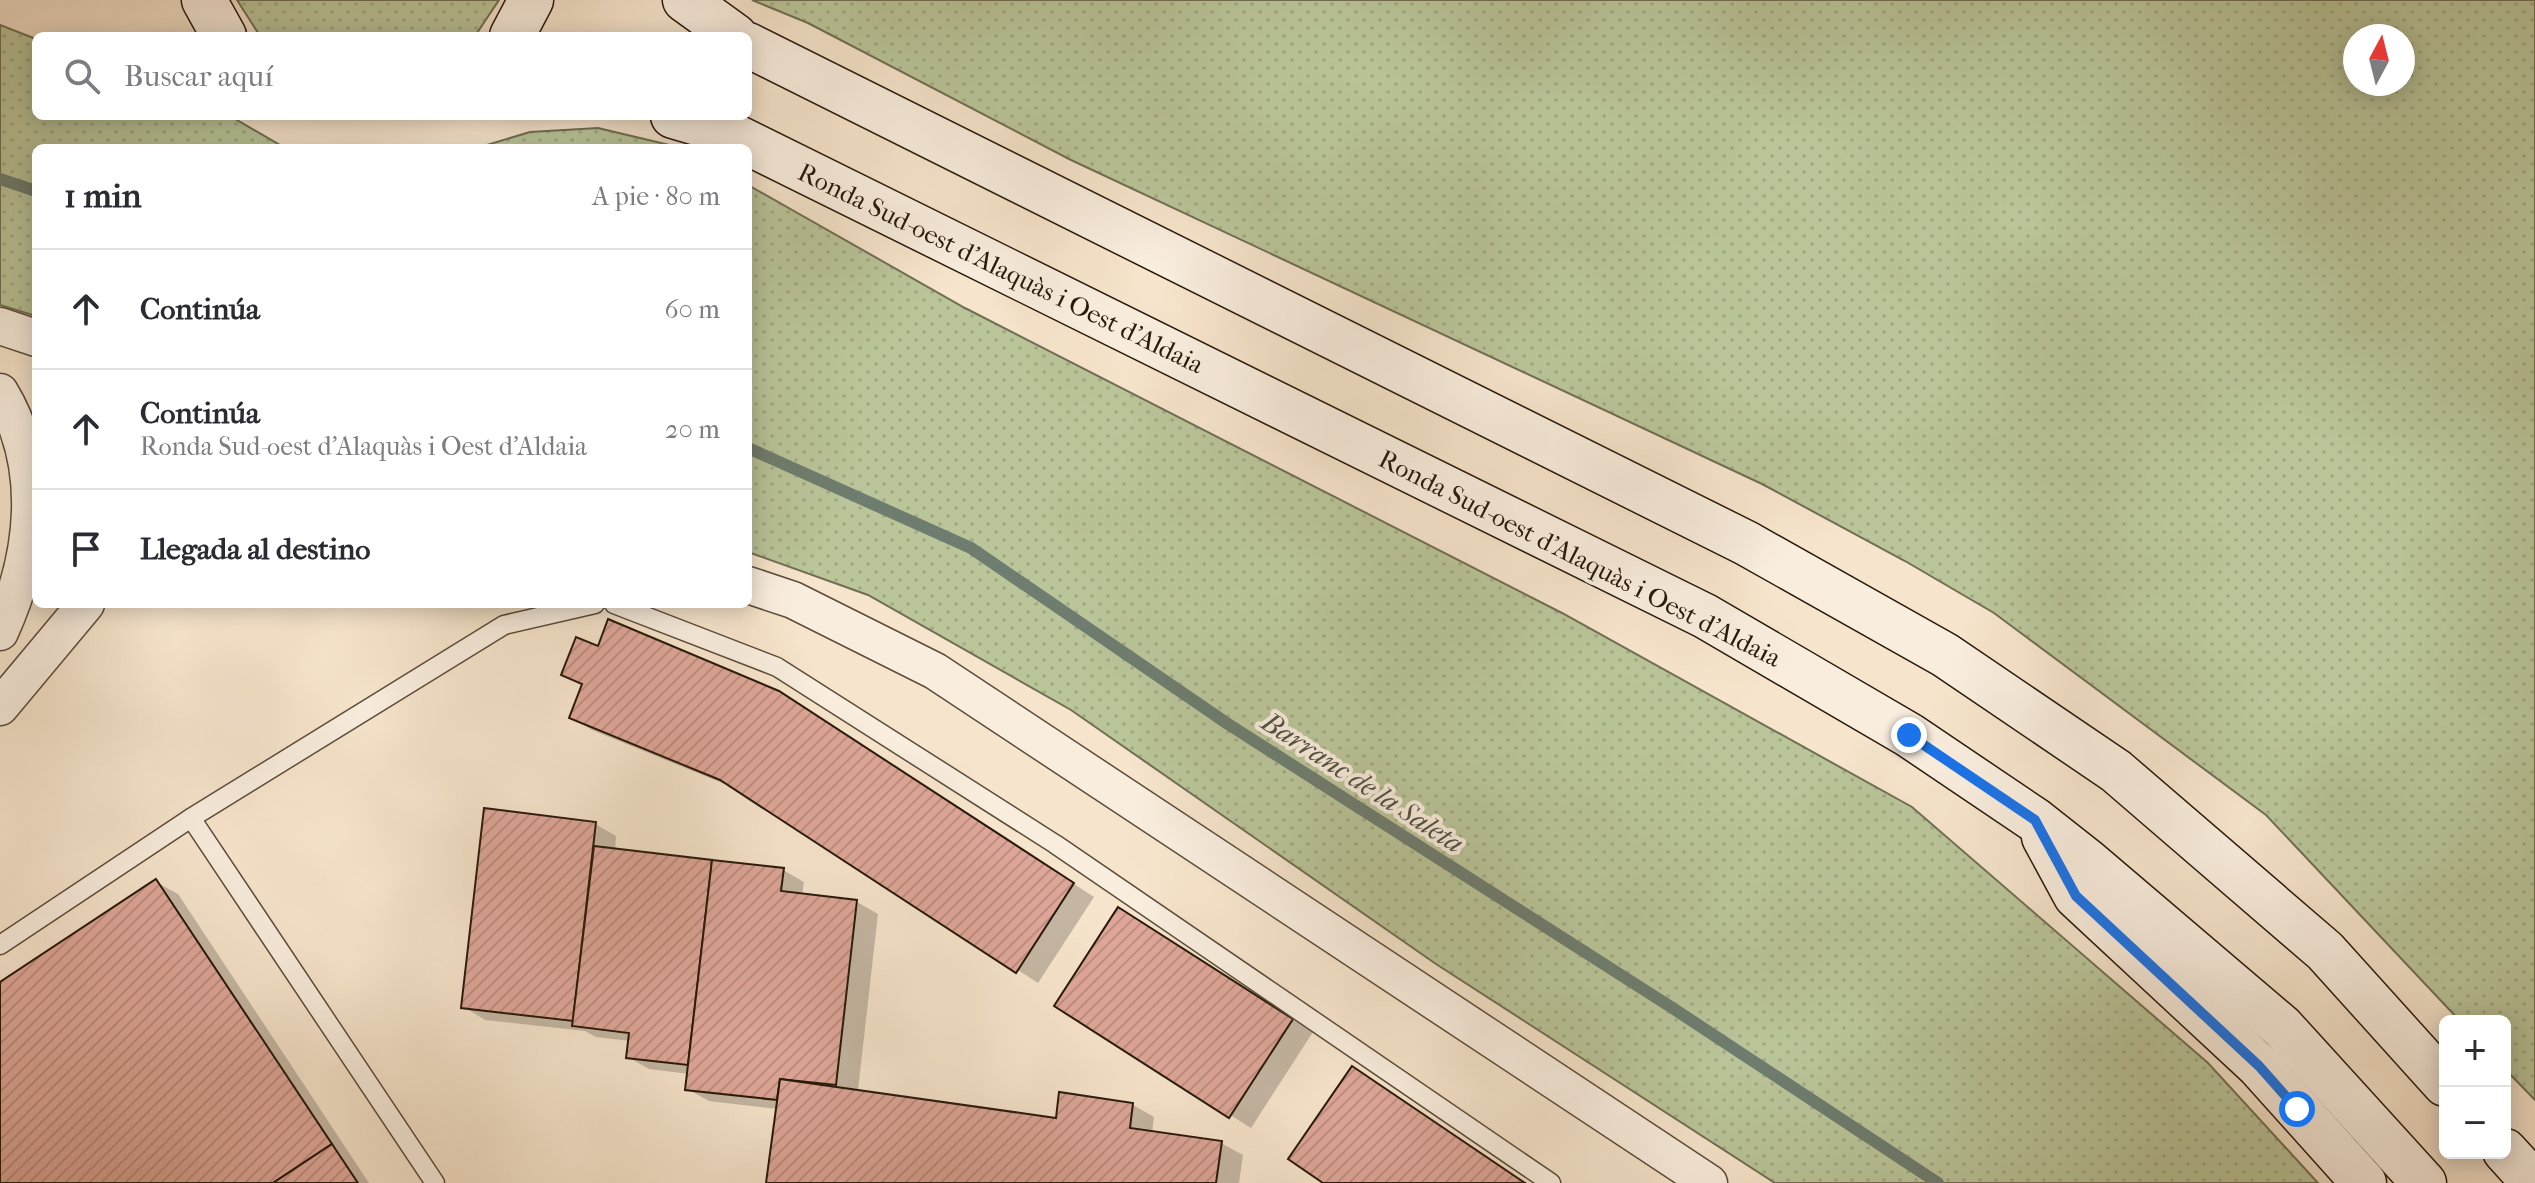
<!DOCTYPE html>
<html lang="es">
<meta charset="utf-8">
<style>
:root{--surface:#fff;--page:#f7f7f7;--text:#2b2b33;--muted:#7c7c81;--line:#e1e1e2}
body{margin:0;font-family:"IM FELL French Canon",serif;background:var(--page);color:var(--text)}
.controls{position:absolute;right:24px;bottom:24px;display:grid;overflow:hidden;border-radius:12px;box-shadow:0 4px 20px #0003}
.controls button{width:72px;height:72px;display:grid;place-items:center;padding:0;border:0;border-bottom:2px solid var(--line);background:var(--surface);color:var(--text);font:40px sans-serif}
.compass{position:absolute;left:2343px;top:24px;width:72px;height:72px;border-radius:50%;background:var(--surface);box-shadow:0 4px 20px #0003;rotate:7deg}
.stop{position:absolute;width:24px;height:24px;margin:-18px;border:6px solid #1a73e8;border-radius:50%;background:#fff}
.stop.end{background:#1a73e8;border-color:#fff;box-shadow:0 2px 8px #0008}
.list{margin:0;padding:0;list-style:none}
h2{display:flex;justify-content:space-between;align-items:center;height:104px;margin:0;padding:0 32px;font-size:34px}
h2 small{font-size:26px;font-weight:400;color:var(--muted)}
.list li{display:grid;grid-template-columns:52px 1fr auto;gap:24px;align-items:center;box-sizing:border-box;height:120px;padding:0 32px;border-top:2px solid var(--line)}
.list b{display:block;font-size:30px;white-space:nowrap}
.list p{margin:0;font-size:26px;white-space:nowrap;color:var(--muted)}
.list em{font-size:26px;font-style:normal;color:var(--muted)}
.icon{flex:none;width:44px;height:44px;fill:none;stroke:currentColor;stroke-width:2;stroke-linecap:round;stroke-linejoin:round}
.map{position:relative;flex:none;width:2535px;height:1183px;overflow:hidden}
.search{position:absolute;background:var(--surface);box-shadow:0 4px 20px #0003;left:32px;top:32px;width:720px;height:88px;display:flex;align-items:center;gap:20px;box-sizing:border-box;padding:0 28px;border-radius:12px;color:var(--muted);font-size:30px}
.panel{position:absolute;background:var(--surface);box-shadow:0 4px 20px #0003;left:32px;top:144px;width:720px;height:464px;border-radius:12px}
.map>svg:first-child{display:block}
.grass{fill:url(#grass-dots);stroke:#706f52;stroke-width:2;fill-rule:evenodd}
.shadow{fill:#0003}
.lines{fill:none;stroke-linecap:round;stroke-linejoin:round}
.stream{stroke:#6e7d6f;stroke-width:12}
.building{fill:url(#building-hatch);stroke:#27190a;stroke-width:2}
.lane-casing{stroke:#5b4c3a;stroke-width:21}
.street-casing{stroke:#5b4c3a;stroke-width:39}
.secondary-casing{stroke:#27190a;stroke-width:47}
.lane{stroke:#f9edde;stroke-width:18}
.street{stroke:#f9edde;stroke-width:36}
.secondary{stroke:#f9edde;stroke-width:44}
.route{stroke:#1a73e8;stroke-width:10}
.labels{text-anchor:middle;stroke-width:8;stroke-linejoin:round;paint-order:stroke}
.street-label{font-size:26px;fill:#27190a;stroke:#f9edde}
.water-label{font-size:28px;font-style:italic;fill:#505345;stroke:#f9edde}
</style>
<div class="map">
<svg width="2535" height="1183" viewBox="0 0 2535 1183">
<defs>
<pattern id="grass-dots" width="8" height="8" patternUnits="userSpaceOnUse" patternTransform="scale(2)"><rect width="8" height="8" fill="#bac59a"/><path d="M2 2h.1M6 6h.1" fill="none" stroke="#a0a983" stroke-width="1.8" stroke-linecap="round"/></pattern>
<pattern id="building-hatch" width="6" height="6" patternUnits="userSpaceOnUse" patternTransform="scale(2)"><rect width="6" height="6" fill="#dea698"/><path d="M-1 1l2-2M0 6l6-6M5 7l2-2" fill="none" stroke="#be8e82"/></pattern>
</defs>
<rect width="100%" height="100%" fill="#f6e4cc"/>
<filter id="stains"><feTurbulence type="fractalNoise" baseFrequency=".0025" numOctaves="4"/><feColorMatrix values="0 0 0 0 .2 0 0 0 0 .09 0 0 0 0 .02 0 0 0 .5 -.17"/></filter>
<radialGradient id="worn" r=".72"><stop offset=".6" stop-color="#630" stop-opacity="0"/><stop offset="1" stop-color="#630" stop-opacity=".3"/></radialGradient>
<g class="grass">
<polygon points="237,0 499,0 475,36 260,36"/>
<path d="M752 0H2535V1100L2505 1069V1021H2460L2266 815 1994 613 1905 561 1762 484 1071 160 808 23ZM2355 36H2403V84H2355Z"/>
<polygon points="0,25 36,39 36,116 230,116 285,148 36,148 36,316 0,305"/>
<polygon points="598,128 682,148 477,148 530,132"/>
<polygon points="748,185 965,308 1562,613 1912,807 2208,1063 2318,1183 1775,1183 1436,964 1071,710 868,595 748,552"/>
</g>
<g class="shadow">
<polygon points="599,649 801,705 1094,897 1038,983 737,789 592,730 571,718 584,686 563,674"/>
<polygon points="595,824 616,836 615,851 783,870 804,882 802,896 857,902 878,914 858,1090 1057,1120 1133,1105 1154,1117 1152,1133 1221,1143 1243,1155 1239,1183 768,1183 778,1109 709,1101 687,1089 689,1074 649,1069 628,1057 630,1041 596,1037 585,1031 485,1020 464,1007"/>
<polygon points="156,882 178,894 369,1183 0,1183 0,984"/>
<polygon points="1139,922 1313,1032 1251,1128 1056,1005"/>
</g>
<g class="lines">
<g class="stream">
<polyline points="0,179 36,191"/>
<polyline points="748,448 971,548 1228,724 1671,1007 1938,1183"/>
</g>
</g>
<g class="building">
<polygon points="608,619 779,691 1074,883 1016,973 720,780 569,718 582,684 561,675 576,637 598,646"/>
<polygon points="484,808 596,822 573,1021 461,1008"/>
<polygon points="594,846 712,860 688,1065 626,1058 629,1033 572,1026"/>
<polygon points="712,860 784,868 781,891 857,900 836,1085 780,1079 777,1100 685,1090"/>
<polygon points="156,879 332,1144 273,1183 0,1183 0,982"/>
<polygon points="1118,907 1293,1019 1229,1118 1054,1006"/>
<polygon points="1352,1066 1525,1183 1323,1183 1288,1159"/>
<polygon points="780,1079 1056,1118 1059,1092 1133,1103 1130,1128 1222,1141 1216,1183 766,1183"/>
<polygon points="332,1144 358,1183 273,1183"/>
</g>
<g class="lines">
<g class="lane-casing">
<g id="lane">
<polyline points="614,604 777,667 1055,844 1551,1183"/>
<polyline points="191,818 435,1183"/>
<polyline points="0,945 191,818 504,625 595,604"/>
</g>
</g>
<g class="street-casing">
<g id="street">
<polyline points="0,326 36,338"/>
<path d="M0 392C45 466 35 556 0 632"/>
<polyline points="748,585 793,600 935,671 1709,1183"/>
<polyline points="0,707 86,604"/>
</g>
</g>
<g class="secondary-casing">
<g id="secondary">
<polyline points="204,0 224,36"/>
<polyline points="685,0 735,36"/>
<polyline points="512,36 531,0"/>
<polyline points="748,45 1746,543 1945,655 2116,771 2325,951 2445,1084"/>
<polyline points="673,116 724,131 1705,616 1909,735 2035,820 2087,861 2282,1027 2424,1183"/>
<polyline points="2044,837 2076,896 2259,1066 2364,1183"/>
<polyline points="2505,1151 2534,1183"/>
</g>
</g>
<use href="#lane" class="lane"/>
<use href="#street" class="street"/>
<use href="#secondary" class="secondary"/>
</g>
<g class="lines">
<polyline class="route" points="1909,735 2035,820 2076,896 2259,1066 2297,1109"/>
</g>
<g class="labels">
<g class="street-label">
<text transform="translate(1001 268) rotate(26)" y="9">Ronda Sud-oest d'Alaquàs i Oest d'Aldaia</text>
<text transform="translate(1580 558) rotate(27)" y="9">Ronda Sud-oest d'Alaquàs i Oest d'Aldaia</text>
</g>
<g class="water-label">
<text transform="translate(1363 782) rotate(33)" y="10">Barranc de la Saleta</text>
</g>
</g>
<rect width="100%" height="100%" filter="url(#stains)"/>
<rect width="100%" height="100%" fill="url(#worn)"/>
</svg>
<div class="controls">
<button>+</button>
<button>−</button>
</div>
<svg class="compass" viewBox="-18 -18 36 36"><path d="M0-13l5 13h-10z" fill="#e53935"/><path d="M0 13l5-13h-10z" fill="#7c7c81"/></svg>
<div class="stop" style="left:2297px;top:1109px"></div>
<div class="stop end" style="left:1909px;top:735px"></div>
<div class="search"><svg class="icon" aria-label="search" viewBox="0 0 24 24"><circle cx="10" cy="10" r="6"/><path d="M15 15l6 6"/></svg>Buscar aquí</div>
<section class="panel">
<h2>1 min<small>A pie · 80 m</small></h2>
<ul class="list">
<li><svg class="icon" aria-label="ahead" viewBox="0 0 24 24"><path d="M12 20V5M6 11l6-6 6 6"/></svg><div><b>Continúa</b></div><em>60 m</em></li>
<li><svg class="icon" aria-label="ahead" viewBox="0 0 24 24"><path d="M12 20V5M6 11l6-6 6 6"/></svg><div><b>Continúa</b><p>Ronda Sud-oest d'Alaquàs i Oest d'Aldaia</p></div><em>20 m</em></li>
<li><svg class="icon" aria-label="arrive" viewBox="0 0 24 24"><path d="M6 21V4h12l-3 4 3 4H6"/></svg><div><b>Llegada al destino</b></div></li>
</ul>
</section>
</div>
